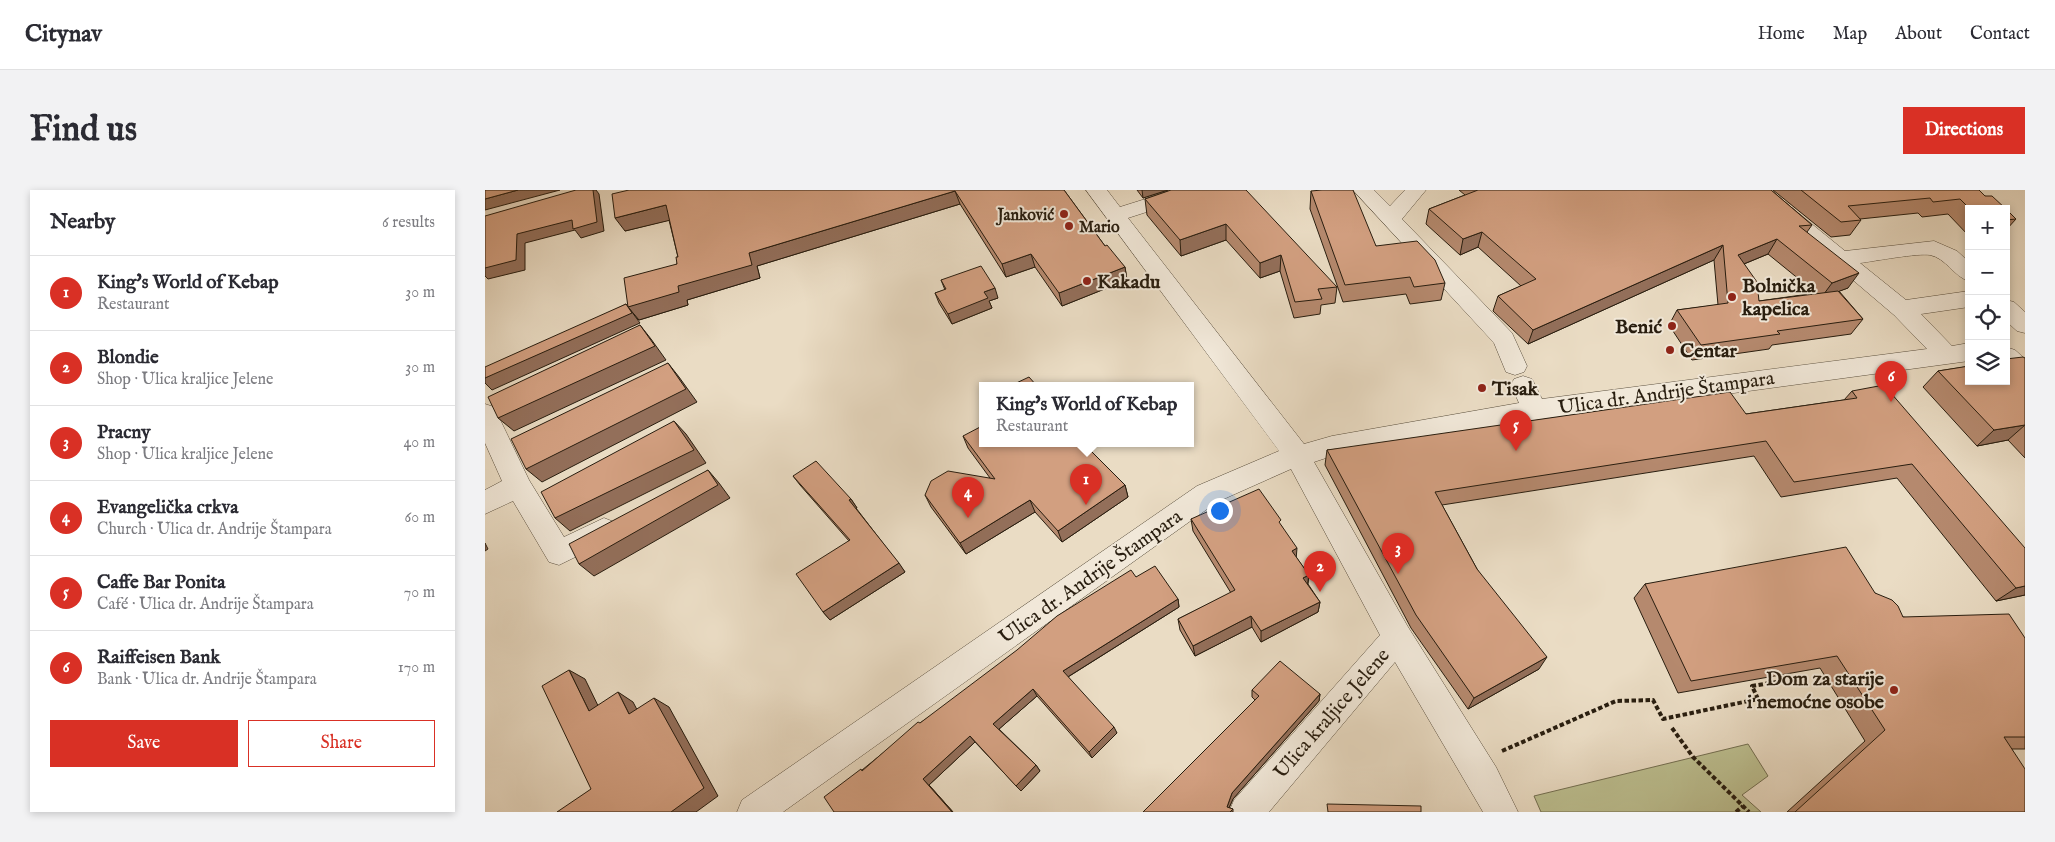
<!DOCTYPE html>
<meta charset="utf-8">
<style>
:root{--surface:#fff;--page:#f2f2f3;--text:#2b2b33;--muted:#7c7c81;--line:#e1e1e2;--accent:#d93025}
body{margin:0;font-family:"IM FELL English",serif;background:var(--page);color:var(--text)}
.controls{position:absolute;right:15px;top:15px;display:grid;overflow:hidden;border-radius:0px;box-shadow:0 2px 8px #0003}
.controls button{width:45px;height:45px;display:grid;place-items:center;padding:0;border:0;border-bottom:1px solid var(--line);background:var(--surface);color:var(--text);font:25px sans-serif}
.you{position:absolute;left:734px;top:320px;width:18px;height:18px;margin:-12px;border:4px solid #fff;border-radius:50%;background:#1a73e8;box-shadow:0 0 0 8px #1a73e833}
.badge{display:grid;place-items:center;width:32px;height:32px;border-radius:50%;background:var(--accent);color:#fff;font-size:16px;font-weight:700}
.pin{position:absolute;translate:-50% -41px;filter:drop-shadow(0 1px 2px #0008)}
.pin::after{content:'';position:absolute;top:26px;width:18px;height:15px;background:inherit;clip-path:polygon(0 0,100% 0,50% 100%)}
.popup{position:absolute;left:494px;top:192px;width:215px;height:65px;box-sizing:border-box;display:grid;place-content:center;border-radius:0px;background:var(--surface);filter:drop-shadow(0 1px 4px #0005);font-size:16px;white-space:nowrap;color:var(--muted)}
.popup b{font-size:19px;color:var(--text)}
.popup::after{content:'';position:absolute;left:50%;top:100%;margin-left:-10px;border:10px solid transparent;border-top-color:var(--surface)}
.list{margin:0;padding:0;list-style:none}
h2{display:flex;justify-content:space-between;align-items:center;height:65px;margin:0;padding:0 20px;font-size:21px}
h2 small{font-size:16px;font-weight:400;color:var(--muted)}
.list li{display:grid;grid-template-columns:32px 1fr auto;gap:15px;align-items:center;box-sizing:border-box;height:75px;padding:0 20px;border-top:1px solid var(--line)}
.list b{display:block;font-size:19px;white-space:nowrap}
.list p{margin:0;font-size:16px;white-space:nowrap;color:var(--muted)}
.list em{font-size:16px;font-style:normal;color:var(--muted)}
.actions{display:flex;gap:10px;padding:15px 20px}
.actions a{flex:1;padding:11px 0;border:1px solid var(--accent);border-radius:0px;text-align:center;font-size:18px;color:var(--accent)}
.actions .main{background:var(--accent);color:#fff}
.icon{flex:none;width:28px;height:28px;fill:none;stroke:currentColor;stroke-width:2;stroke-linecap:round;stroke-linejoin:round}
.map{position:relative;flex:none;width:1540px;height:622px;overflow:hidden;border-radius:0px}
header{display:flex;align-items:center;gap:30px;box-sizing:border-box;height:70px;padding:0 25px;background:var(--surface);border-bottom:1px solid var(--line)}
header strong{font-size:24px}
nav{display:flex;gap:28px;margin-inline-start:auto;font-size:18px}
.intro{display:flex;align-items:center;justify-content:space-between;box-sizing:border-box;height:120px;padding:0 30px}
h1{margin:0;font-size:35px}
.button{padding:12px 22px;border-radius:0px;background:var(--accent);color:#fff;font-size:18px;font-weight:700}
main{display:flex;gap:30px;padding:0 30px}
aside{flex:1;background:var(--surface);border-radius:0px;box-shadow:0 2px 8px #0003}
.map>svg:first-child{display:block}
.green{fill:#bcbf90;stroke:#726e50}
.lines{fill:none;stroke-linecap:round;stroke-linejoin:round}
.minor-casing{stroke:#584d3c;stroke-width:1}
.path{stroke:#281d0f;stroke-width:4;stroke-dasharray:4.5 2.5;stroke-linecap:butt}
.minor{fill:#f1e8d9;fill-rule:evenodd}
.wall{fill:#b5896e;stroke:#281d0f;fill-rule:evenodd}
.shaded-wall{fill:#936f5a;stroke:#281d0f}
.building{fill:#d29f80;stroke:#281d0f}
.poi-dot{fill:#8f2418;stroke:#f1e8d9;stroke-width:2}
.labels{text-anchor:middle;stroke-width:4;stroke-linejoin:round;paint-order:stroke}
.far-poi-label{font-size:16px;font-weight:bold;fill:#281d0f;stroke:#f1e8d9;text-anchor:end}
.poi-label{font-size:20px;font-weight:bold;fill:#281d0f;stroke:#f1e8d9;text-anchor:start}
.street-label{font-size:20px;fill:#281d0f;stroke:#f1e8d9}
</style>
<header>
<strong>Citynav</strong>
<nav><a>Home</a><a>Map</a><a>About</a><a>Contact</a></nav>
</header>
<div class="intro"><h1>Find us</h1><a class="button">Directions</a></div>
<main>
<aside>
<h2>Nearby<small>6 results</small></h2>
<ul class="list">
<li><span class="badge">1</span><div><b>King's World of Kebap</b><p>Restaurant</p></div><em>30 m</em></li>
<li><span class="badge">2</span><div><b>Blondie</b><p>Shop · Ulica kraljice Jelene</p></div><em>30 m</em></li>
<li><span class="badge">3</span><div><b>Pracny</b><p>Shop · Ulica kraljice Jelene</p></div><em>40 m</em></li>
<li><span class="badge">4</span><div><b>Evangelička crkva</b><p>Church · Ulica dr. Andrije Štampara</p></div><em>60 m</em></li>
<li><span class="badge">5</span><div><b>Caffe Bar Ponita</b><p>Café · Ulica dr. Andrije Štampara</p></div><em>70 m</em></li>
<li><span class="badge">6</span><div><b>Raiffeisen Bank</b><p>Bank · Ulica dr. Andrije Štampara</p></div><em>170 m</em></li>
</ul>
<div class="actions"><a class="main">Save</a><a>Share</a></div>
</aside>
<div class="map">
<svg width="1540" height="622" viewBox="0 0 1540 622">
<rect width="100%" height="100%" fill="#eadcc4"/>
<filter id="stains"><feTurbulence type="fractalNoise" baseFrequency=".004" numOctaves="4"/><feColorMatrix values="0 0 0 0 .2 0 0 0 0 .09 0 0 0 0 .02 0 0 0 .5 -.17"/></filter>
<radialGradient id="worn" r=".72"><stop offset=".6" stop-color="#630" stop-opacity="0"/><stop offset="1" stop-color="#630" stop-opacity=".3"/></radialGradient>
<polygon class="green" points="1263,554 1283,586 1257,605 1276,622 1056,622 1049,606"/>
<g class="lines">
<g class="minor-casing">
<g id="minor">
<path d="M601 0H622L635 17 689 0H720L717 4 643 28 819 254 847 246 1034 213 1026 195 1029 189 1038 186 1047 189 1057 209 1442 159 1409 125 1262 0H1285L1360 61 1449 51 1472 61 1484 72V91C1469 87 1461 68 1445 65 1433 63 1390 71 1375 73L1421 110 1484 101V117L1436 124 1467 156 1484 153V171L1050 230 847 266 829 272 923 437 1011 577 1033 622H998L910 472 784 622H744L749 610 895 445 806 279 732 312 298 622H252L257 610 712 296 794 261Z"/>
<polygon points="868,0 889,0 905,16 920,0 941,0 917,29 1027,143 1042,176 1039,182 1030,185 1021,182 1009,153"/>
<polygon points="1521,110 1529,112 1540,122 1540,143 1532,141 1521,131"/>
<polygon points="1521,157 1530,160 1540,169 1540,191 1531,188 1521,180"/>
<polygon points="0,214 9,217 44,290 79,347 119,328 129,332 133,340 129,348 74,375 64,372 28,311 0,324 0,300 17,291 0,253"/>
</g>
</g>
<g class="path">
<polyline points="1187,538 1208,567 1264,622"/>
<polyline points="1017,561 1131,511 1168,510 1178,529 1273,509 1267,496 1297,491"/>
<polyline points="1251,622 1258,616"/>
</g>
<use href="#minor" class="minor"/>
</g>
<g class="wall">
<polygon points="144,0 579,0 620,56 640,77 642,90 577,116 550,77 521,87 475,14 272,76 275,88 202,110 203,115 154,130 143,117 192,74 193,67 184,30 140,41"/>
<polygon points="652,0 683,0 658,8"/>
<polygon points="686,0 852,97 850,113 836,115 835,124 809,128 795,81 775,88 741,50 696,66 662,25 660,9"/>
<path d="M974 0H1286L1327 35 1322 42 1363 98 1354 101 1378 129 1366 144 1287 155 1284 159 1207 170 1184 135 1192 120 1233 115 1229 70 1043 154 1008 121 1013 106 1036 96 993 57 975 65 941 34 944 19 980 5ZM1283 64 1331 103 1274 111 1259 74Z"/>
<polygon points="1288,0 1494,0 1500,6 1521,19 1484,19 1484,46 1463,24 1437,27 1433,23 1375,29 1376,30 1365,45 1346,47"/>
<polygon points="826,1 891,56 960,93 956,110 925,114 921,104 858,112 825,19"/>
<polygon points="1521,19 1531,29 1521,40"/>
<polygon points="456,90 513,108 504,111 507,118 467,134 454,113 450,103 460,100"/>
<polygon points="1540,168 1540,268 1523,250 1492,256 1438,197 1453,181"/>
<polygon points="1367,201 1540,405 1511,411 1412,288 1296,307 1269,266 957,315 992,379 1054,479 983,519 926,438 840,275 842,260 1261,224 1359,210"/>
<polygon points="478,246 640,295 643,307 577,352 550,322 481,364 446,317 440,305 505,288 483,258"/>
<polygon points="308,286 366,309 372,318 371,318 420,382 345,430 338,422 364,351 315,295"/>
<polygon points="706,329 796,335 811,367 824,385 823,394 835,412 833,422 776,452 767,437 710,466 695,440 693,429 746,403 708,341"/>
<polygon points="651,387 693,409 694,417 583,487 632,543 607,568 552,506 514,539 551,575 555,581 536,601 490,552 444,595 468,622 349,622 377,580 435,533"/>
<polygon points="1160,394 1390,403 1418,427 1540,448 1540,559 1527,559 1540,622 1302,622 1380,551 1335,478 1193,503 1149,408"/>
<polygon points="767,500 835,504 834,511 748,609 744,618 748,619 748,622 658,622 770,510 767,507"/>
</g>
<g class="shaded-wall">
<polygon points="33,0 75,0 0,20 0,9"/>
<polygon points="108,0 111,0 114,4 119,41 96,48 90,40 40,53 40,80 3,89 0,86 0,78 32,44"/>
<polygon points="657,0 683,0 658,8"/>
<polygon points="470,1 475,14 272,76 275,88 202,110 203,115 154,130 143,117 264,63"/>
<polygon points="181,15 190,29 140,41 130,28"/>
<polygon points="741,34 741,50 696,66 695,50"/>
<polygon points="997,42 993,57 975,65 978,49"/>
<polygon points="1292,49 1283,64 1244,80 1253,65"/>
<polygon points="1238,55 1229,70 1043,154 1048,140"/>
<polygon points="546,64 550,77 521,87 517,74"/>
<polygon points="796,65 795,81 775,88 775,73"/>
<polygon points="640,77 642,90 577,116 574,103"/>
<polygon points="1374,83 1363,98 1336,108 1347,93"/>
<polygon points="510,98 513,108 504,111 507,118 467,134 463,124 499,102"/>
<polygon points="141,114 155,133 7,200 0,193 0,188"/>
<polygon points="155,135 166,149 181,170 29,241 13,228"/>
<polygon points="183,173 194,187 212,212 57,292 41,279"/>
<polygon points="189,231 201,244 221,273 85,341 70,328"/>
<polygon points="1540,235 1523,250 1492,256 1509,240"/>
<polygon points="223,280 234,293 245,308 109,386 94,374"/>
<polygon points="640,295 643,307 577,352 573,341"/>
<polygon points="366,309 372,318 370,319 364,310"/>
<polygon points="545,310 550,322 481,364 475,353"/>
<polygon points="0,353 3,359 0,361"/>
<polygon points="812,358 811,370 807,361"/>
<polygon points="414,373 420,382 345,430 338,422"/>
<polygon points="824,385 822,397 818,388"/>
<polygon points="1540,396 1540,405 1511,411 1531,398"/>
<polygon points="693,409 694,417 581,488 578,481"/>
<polygon points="835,412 833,422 776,452 776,441"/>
<polygon points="766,426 767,437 710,466 708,456"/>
<polygon points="1062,467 1054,479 983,519 989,508"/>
<polygon points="84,480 100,489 120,530 104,521"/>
<polygon points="548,499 552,506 513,540 508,534"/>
<polygon points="133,502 148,512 159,533 144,524"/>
<polygon points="835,504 834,511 748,609 742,622 742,617 747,603"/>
<polygon points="169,508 184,517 233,606 211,622 186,622"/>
<polygon points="629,537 632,543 607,568 604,562"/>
<polygon points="485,546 490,552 444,595 468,622 467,622 438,589"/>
<polygon points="551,575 555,581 536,601 531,596"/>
</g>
<g class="building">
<polygon points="0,0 33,0 0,9"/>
<polygon points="91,0 108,0 112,32 88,39 87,30 32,44 31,70 0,78 0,26"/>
<polygon points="144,0 579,0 620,56 622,55 640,77 574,103 546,64 517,74 470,1 264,63 267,75 193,96 194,102 143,117 139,88 192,74 191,67 193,67 181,15 130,28 127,4"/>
<polygon points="686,0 761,0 852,97 833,99 837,109 810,112 796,65 775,73 741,34 695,50 660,9"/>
<polygon points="837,0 868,0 891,56 932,51 950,70 960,93 929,97 925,87 860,95 826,1"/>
<polygon points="993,0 1286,0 1327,35 1314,36 1374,83 1347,93 1292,49 1253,65 1272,92 1274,111 1353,101 1378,129 1292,141 1295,144 1216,155 1192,120 1243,113 1238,55 1048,140 1013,106 1051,89 997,42 978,49 944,19"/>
<polygon points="1316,0 1494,0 1500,6 1507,6 1521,19 1485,19 1475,9 1448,12 1445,8 1363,16 1376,30 1356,32"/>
<polygon points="1521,19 1531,29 1521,30"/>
<polygon points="496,76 510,98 499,102 503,108 463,124 450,103 461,99 456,90"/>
<polygon points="141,114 147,123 0,188 0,177"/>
<polygon points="155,135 170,156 13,228 3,207"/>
<polygon points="1538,167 1540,168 1540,235 1509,240 1453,181 1484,176 1484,191 1521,191 1521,169"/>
<polygon points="183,173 201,199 41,279 26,249"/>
<polygon points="544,187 552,196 525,196"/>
<polygon points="1399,195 1540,358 1540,396 1531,398 1427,274 1309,292 1281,251 950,302 992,379 1062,467 989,508 931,425 842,260 1245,202 1261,224 1372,208 1367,201"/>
<polygon points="189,231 209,260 70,328 56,302"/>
<polygon points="497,236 497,254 599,254 640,295 573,341 545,310 475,353 440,305 446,291 463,281 510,289 478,246"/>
<polygon points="331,271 366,309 364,310 414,373 338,422 311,384 365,350 308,286"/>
<polygon points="223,280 233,295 94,374 84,354"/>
<polygon points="774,299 796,330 794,332 812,358 807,361 824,385 818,388 835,412 776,441 766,426 708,456 693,429 750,400 706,329"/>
<polygon points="1361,357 1390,403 1407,410 1413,416 1418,427 1524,424 1540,448 1540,547 1519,547 1540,579 1540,622 1310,622 1400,540 1352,466 1206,491 1160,394"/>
<polygon points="670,376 693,409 578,481 629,537 604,562 548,499 508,534 551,575 531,596 485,546 438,589 467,622 349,622 339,607 376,579 377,581 433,532 435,533 532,460 572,426 646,380 651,387"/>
<polygon points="795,471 835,504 747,603 742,617 748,619 745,622 658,622 774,506 767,500"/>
<polygon points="84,480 104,521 133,502 144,524 169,508 219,598 186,622 72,622 106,599 57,496"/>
<polygon points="842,614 936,616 936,622 843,622"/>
</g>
<g class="poi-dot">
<circle cx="579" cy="24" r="5"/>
<circle cx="584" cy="36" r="5"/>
<circle cx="602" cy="91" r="5"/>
<circle cx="1247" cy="107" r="5"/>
<circle cx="1187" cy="136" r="5"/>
<circle cx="1185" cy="160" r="5"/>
<circle cx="997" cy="198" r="5"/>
<circle cx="1409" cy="500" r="5"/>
</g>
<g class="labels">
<g class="far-poi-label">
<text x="569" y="30">Janković</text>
<text x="594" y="42" text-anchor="start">Mario</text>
</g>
<g class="poi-label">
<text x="612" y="98">Kakadu</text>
<text x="1257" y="102">Bolnička<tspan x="1257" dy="23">kapelica</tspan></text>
<text x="1177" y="143" text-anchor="end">Benić</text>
<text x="1195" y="167">Centar</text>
<text x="1007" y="205">Tisak</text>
<text x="1399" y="495" text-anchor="end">Dom za starije<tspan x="1399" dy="23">i nemoćne osobe</tspan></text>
</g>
<g class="street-label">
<text transform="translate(1181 202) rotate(-8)" y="7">Ulica dr. Andrije Štampara</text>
<text transform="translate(605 386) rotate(-35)" y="7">Ulica dr. Andrije Štampara</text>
<text transform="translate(846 523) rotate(-49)" y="7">Ulica kraljice Jelene</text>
</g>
</g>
<rect width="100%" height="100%" filter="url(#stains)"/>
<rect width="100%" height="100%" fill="url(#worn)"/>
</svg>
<div class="controls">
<button>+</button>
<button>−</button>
<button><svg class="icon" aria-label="locate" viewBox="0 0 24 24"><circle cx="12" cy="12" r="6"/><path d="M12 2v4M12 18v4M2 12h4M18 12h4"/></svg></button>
<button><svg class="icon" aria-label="layers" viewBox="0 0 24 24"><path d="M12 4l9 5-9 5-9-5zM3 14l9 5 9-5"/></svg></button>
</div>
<div class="you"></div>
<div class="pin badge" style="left:601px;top:315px">1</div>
<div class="popup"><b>King's World of Kebap</b>Restaurant</div>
<div class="pin badge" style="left:835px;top:402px">2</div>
<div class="pin badge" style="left:913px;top:384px">3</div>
<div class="pin badge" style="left:483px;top:328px">4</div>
<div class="pin badge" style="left:1031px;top:261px">5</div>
<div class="pin badge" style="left:1406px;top:212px">6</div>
</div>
</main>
